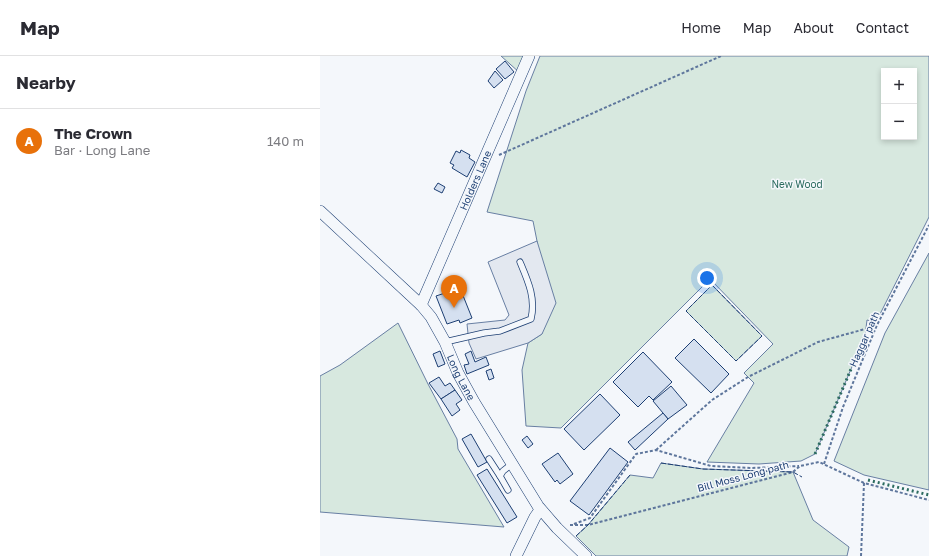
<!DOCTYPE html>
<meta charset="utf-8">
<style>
:root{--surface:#fff;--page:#f7f7f7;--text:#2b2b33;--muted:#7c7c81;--line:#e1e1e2;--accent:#c62828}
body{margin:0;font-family:"Golos Text",sans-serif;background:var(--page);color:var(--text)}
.controls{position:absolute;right:12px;top:12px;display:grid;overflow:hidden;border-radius:0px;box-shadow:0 2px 6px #0003}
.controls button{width:36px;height:36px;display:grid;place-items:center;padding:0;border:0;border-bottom:1px solid var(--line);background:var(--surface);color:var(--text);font:20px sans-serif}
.you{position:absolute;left:387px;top:222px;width:14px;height:14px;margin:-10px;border:3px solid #fff;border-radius:50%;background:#1a73e8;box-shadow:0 0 0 6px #1a73e833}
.badge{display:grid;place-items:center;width:26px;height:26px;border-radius:50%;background:var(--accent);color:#fff;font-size:13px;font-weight:700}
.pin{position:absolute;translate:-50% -33px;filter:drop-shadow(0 1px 2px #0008)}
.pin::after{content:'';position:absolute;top:21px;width:14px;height:12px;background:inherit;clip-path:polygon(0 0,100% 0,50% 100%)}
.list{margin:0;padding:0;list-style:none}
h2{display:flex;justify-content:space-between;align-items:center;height:52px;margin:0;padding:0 16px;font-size:17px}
h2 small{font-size:13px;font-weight:400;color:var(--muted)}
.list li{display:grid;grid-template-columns:26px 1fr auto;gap:12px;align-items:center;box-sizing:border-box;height:64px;padding:0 16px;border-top:1px solid var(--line)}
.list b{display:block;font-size:15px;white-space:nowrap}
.list p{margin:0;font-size:13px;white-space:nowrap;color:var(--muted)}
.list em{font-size:13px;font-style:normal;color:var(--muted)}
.map{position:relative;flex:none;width:609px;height:500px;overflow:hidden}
header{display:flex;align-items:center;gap:24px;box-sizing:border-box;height:56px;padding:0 20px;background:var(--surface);border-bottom:1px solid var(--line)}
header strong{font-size:19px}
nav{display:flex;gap:22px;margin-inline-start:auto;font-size:14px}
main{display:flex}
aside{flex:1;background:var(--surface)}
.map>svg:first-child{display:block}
.green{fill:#d7e8df;stroke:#687fa3;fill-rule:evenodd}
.parking{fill:#e3e8f0;stroke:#687fa3}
.building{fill:#d5e0f0;stroke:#1d3f73}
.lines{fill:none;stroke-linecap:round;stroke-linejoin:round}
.lane-casing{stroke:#1d3f73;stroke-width:7}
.street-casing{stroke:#1d3f73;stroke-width:12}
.path{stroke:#5e769c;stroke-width:2;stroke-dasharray:3 2;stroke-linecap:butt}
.lane{stroke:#f4f7fb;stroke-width:5.5}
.street{stroke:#f4f7fb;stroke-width:11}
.hedge{stroke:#2c6c60;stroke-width:3;stroke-dasharray:2 3;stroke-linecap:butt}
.fence{stroke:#1d3f73;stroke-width:1;stroke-dasharray:5 2;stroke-linecap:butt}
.labels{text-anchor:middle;stroke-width:3;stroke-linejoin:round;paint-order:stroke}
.street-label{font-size:10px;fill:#1d3f73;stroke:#f4f7fb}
.park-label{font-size:10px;fill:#2c6c60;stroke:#f4f7fb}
</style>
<header>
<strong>Map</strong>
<nav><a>Home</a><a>Map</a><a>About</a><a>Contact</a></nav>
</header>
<main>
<aside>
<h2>Nearby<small></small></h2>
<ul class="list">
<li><span class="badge" style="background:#e8710a">A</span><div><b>The Crown</b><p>Bar · Long Lane</p></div><em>140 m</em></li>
</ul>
</aside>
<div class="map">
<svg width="609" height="500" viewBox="0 0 609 500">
<rect width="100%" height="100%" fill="#f4f7fb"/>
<g class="green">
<polygon points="181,0 205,0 200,17"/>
<path d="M220 0H609V161L556 266 547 264 545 280 495 398 481 405 439 408 387 406 434 327 424 317 453 288 390 223 241 372 206 370 202 314 208 287 222 278 217 185 213 165 167 156 206 35ZM564 15H594V81H564Z"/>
<polygon points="609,197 609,434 544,419 514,405 565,277"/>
<polygon points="392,229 442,280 416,305 366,255"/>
<polygon points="78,267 108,328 137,383 138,393 184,471 0,456 0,320 20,309"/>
<polygon points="341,407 383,413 473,416 493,464 529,491 527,500 276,500 256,480 268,469 310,419 333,422"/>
</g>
<polygon class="parking" points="217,185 236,247 222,278 208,287 156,303 149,287 147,268 185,264 189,259 168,206"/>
<g class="building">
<polygon points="185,5 194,16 185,23 176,13"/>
<polygon points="175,15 183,24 174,32 168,25"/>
<polygon points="141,94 150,99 149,102 155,106 147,121 132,112 134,109 130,107 136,95 140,97"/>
<polygon points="118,127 125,131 122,137 114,133"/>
<polygon points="138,227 152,262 140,267 139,264 127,268 116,240 125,237 127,242 130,240 127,232"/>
<polygon points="374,283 409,318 391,337 355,302"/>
<polygon points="120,295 125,308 118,311 113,298"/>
<polygon points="151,295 155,306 166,301 169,309 147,318 144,309 149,308 145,298"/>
<polygon points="323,296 352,326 333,344 329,340 318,351 293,326"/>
<polygon points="171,313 174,322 169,324 166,315"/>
<polygon points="119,321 125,330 130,327 135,334 121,343 109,327"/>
<polygon points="351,330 367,349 348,363 333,345"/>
<polygon points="135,334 142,344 136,348 140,354 132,360 121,343"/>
<polygon points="280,338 300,359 264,394 244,373"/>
<polygon points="343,357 348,363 315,394 308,386"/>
<polygon points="151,378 167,406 158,411 142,383"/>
<polygon points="207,380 213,388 208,392 202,384"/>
<polygon points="290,392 308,406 269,459 250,445"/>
<polygon points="238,397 253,418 240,428 237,424 235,426 222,408"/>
<polygon points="167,413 197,461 187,467 157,419"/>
</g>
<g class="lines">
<g class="lane-casing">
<g id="lane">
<path d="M125 286 164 277 180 275 211 263C216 242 208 225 200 206"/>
<polyline points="169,403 180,420"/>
<polyline points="188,434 180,420 183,415 193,407"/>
</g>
</g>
<g class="street-casing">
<g id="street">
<path id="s1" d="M0 155 101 249 111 261 125 286 138 317 154 346 218 450 237 472 266 500"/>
<path id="s2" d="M101 249 209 0"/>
<polyline points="196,500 215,461 220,454"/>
</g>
</g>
<g class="path">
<polyline points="179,99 401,0"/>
<polyline points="336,394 392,344 428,321 498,286 556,270"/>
<polyline points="504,408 523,351 557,269 609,169"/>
<polyline points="254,468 270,462 316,398 336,394 391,410 432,412 479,410"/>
<polyline points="250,469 268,469 473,416 480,410 499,406 544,427 609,444"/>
<polyline points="541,500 544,427"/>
</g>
<use href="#lane" class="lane"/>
<use href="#street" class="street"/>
<g class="hedge">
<polyline points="495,398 545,280"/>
<polyline points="548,424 609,439"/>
</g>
<g class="fence">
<polygon points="392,229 442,280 416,305 366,255"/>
<polyline points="341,407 383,413 473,416 482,421"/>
<polyline points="256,480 268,469 310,419"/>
</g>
</g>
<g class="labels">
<g class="street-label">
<text dy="4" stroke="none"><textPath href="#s2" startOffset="136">Holders Lane</textPath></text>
<text transform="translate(544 283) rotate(-66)" y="4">Haggar path</text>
<text dy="4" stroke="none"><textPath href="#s1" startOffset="221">Long Lane</textPath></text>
<text transform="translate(423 420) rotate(-15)" y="4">Bill Moss Long path</text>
</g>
<g class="park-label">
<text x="477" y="132">New Wood</text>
</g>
</g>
</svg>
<div class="controls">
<button>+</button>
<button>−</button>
</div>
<div class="you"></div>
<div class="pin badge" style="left:134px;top:252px;background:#e8710a">A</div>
</div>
</main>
